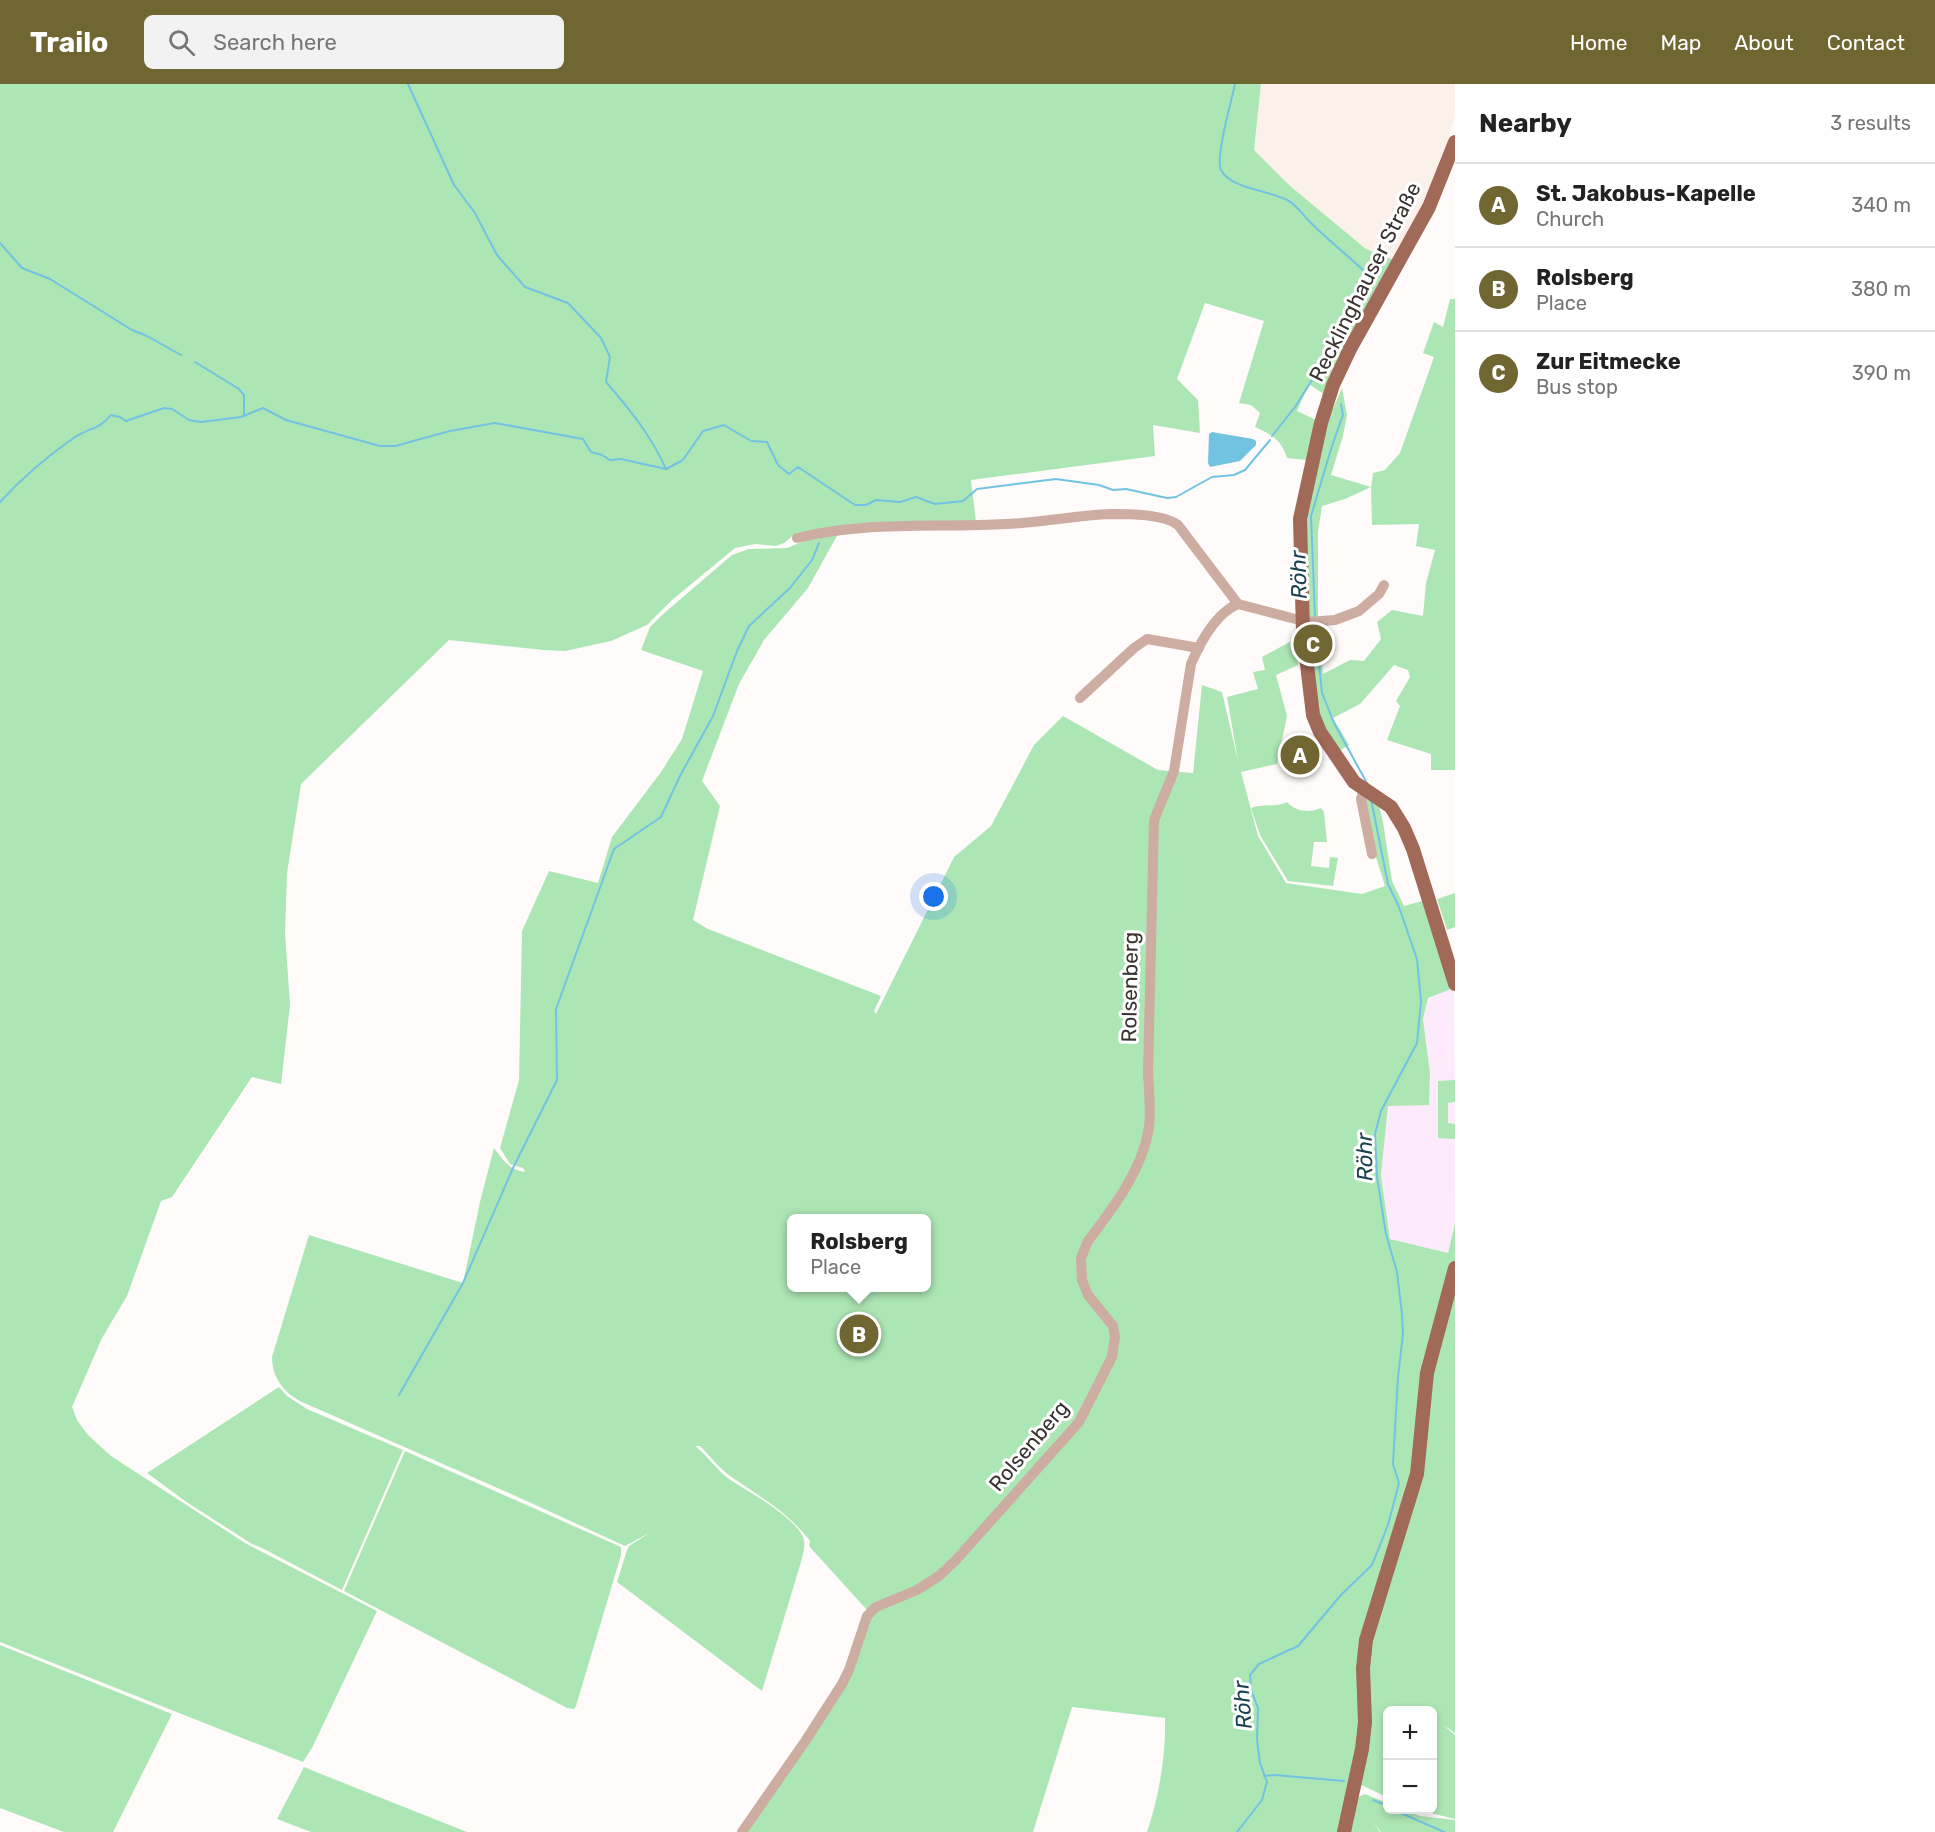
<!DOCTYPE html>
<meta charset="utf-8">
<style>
:root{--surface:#fff;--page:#f2f2f2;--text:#222;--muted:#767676;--line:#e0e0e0;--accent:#6f6632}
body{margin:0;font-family:Rubik,sans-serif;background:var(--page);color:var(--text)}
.controls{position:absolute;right:18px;bottom:18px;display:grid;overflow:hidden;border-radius:9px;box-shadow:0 3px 9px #0003}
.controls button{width:54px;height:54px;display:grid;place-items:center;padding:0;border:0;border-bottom:2px solid var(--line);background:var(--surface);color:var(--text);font:30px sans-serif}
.you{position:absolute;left:934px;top:813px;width:21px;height:21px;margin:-15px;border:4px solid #fff;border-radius:50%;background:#1a73e8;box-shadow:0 0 0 9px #1a73e833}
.badge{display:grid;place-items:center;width:39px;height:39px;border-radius:50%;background:var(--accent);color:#fff;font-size:20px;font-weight:700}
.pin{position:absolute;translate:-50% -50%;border:3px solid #fff;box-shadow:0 2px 6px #0006}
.popup{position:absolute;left:787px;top:1130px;width:144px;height:78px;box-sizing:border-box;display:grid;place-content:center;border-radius:9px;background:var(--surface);filter:drop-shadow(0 2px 4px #0005);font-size:20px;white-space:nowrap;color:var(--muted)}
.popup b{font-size:22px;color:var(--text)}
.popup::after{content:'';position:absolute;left:50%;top:100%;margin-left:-12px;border:12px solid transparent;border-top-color:var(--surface)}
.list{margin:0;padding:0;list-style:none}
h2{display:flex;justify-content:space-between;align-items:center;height:78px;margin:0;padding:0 24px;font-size:26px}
h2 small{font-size:20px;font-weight:400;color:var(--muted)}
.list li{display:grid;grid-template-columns:39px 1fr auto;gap:18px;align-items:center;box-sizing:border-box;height:84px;padding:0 24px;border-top:2px solid var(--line)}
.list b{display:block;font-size:22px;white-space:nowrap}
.list p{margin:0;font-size:20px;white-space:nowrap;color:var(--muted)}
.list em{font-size:20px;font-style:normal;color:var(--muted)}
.icon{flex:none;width:33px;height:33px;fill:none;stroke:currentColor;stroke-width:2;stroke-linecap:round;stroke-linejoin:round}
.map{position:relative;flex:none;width:1455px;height:1748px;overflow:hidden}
header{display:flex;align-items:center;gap:36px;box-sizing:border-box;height:84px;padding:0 30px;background:var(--accent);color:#fff}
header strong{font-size:28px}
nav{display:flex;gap:33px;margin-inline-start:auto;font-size:21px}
.search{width:420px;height:54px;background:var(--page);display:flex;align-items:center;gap:15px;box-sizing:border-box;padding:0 21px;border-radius:9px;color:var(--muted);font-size:22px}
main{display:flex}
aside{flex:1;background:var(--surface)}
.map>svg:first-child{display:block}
.commercial{fill:#fdebfc}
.built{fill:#fcf1ea}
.green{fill:#ade6b5;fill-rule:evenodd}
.water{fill:#72c3e2}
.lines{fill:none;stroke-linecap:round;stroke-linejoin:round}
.stream{stroke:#72c3e2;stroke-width:2}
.minor{stroke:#cdaca2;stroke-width:10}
.major{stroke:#a16957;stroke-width:14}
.labels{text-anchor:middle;stroke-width:6;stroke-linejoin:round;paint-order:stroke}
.street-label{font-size:21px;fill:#383330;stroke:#fff}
.water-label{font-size:22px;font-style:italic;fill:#1d424f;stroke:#fff}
</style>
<header>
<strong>Trailo</strong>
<div class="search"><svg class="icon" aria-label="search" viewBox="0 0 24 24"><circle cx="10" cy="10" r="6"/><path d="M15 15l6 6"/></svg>Search here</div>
<nav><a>Home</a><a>Map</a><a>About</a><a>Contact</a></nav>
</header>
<main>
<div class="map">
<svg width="1455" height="1748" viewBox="0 0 1455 1748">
<rect width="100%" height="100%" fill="#fefbfa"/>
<polygon class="commercial" points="1454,904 1455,1139 1448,1169 1390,1155 1381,1091 1388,1022 1429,1020 1430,989 1423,935 1428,914"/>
<polygon class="built" points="1261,0 1455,0 1455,31 1441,82 1414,140 1394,176 1366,165 1289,101 1254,66"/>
<g class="green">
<path d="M0 0H1261L1254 66 1289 101 1366 165 1394 176 1325 311 1309 300 1297 327 1316 336 1307 376 1287 374C1281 355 1272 351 1255 343L1260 329 1251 321 1239 319 1264 237 1205 219 1177 295 1198 316 1200 349 1153 341 1155 372 971 396 976 438 796 449 784 459 776 462 755 460 735 464 672 516 647 541 611 557 565 567 543 566 449 556 301 700 287 789 285 849 290 921 281 1000 252 993 172 1113 161 1117 127 1212 102 1254 72 1323 77 1336 88 1351 111 1372 245 1459 377 1527 312 1664 303 1678 0 1558Z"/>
<polygon points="1450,215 1455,215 1455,686 1431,686 1431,670 1387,656 1400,622 1396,617 1410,593 1408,586 1394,581 1360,620 1333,634 1349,661 1339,667 1326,648 1317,627 1310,542 1319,541 1323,590 1350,576 1364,577 1381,555 1377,538 1392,526 1423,532 1426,499 1435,466 1416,462 1419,440 1372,441 1371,403 1345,415 1322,422 1318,448 1318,534 1307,535 1306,433 1326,341 1342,304 1347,331 1343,352 1331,391 1371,403 1373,389 1385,386 1400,369 1434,273 1423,269 1434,238 1443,243"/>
<path d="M838 450 808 504 764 556 739 600 702 697 720 722 693 836 708 845 881 912 874 927 876 930 954 773 991 742 1034 661 1063 632 1158 686 1193 689 1202 601 1222 608 1238 677 1227 613 1258 605 1253 588 1265 586 1262 573 1295 555 1298 581 1276 591 1287 632 1277 680 1241 688 1258 752 1286 799 1362 810 1385 802 1374 767 1363 711 1378 717 1383 738 1392 797 1404 822 1426 816 1454 904 1428 914 1423 935 1430 989 1429 1021 1388 1022 1381 1091 1390 1155 1448 1169 1455 1139V1649L1443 1641 1455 1651V1735L1418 1726H1432V1626H1388L1387 1713 1359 1700 1361 1643 1340 1748H1147C1159 1713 1166 1671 1165 1634L1072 1623 1033 1748H743L845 1600 867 1526 809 1462 810 1457C788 1428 759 1412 730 1392 719 1384 710 1372 700 1362H695C708 1372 718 1388 732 1397 751 1409 791 1431 802 1451 807 1459 803 1469 801 1478L762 1607 617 1498 627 1466 629 1462 651 1448 625 1462 518 1413 302 1318C284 1309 272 1294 272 1273L309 1151 463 1199 480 1118 494 1064C504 1077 508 1085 525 1088L523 1084 510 1080 500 1064 519 996 522 847 549 787 598 799 612 753 661 688 682 655 703 587 641 566 650 543 662 531 732 471 749 465 787 464 804 457ZM792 1134H926V1204H792Z"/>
<path d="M1287 718C1296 728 1309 729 1321 724L1324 728 1327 758H1314L1311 782 1329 784 1330 773 1338 774 1333 802 1288 797 1260 751 1251 724C1265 719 1276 724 1287 718Z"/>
<polygon points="1455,809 1455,843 1447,846 1437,815"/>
<polygon points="1455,996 1455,1018 1448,1019 1448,1039 1455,1040 1455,1055 1438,1054 1438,997"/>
<polygon points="279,1303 287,1312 307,1325 403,1366 342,1506 264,1465 252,1460 188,1419 147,1389"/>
<polygon points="405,1367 621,1463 621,1471 576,1622 574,1625 567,1624 344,1507"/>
<polygon points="0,1561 172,1630 113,1748 64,1748 0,1724"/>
<polygon points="304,1683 321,1690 467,1748 311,1748 277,1735"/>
<polygon points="1365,1710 1387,1719 1388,1726 1404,1726 1420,1732 1455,1736 1455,1748 1381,1748 1373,1738 1380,1748 1347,1748 1356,1714"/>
</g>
<polygon class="water" points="1212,348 1253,355 1256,357 1256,361 1240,377 1210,383 1208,379 1209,350"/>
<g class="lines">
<g class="stream">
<path d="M408 0 454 101 475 129 497 171 525 203 568 219 601 254 610 273 606 298C631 327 650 350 666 385"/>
<path d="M1235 0C1232 15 1215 74 1221 86 1231 105 1269 106 1287 116 1296 120 1303 131 1310 138 1329 157 1350 173 1368 191L1371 202 1350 240 1326 274 1328 289"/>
<polyline points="0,159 22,184 50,195 132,246 147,252 181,271"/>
<polyline points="195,278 239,305 244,311 244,331"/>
<polyline points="1272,352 1295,323 1326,274"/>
<path d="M0 418C22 394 49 371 75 353 89 344 100 345 111 331L120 333 126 337 164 324 172 325 189 336 201 338 241 333 263 324 286 336 380 362H395L450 347 495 339 583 355 591 368 602 371 610 376 621 375 666 385 683 376 703 347 724 341 751 357 767 358 778 381 789 390 798 383 855 421H866L876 416 900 418 916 413 935 420 963 417 977 405 1056 395 1099 401 1113 406 1126 405 1167 414 1176 413 1212 393 1234 391 1245 386 1270 356"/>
<polyline points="1315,532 1311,432 1332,362 1343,331 1341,320"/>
<polyline points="1315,541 1322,609 1334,639 1368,701"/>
<polyline points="399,1311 463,1199 513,1084 557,996 556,925 614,765 661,733 680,692 713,632 737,567 749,542 790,504 812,476 819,459"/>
<polyline points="1264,1692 1275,1691 1344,1697"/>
<polyline points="1373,1716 1388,1722"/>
<polyline points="1394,1726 1444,1748"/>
<polyline points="1237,1748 1262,1716 1267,1698 1260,1679 1257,1656 1258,1624 1251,1606 1250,1591 1259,1580 1298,1562 1341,1511 1372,1481 1388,1441 1399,1399 1393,1380 1398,1293 1403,1250 1402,1230 1397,1188 1386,1150 1377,1093 1375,1050 1381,1027 1417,959 1421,918 1417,875 1399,823 1388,800 1371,715"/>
</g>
<g class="minor">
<path d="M797 454C865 437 937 444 1006 440 1041 439 1076 431 1111 430 1129 430 1164 430 1178 441L1238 520 1307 538 1335 536 1359 527 1379 510 1384 501"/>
<polyline points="1080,614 1134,564 1147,555 1199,564"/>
<polyline points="1364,705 1361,715 1372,770"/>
<path d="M742 1748 806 1656 842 1600 849 1586 867 1532 876 1523 917 1506 939 1492 956 1476 1079 1338 1112 1273 1115 1253 1113 1242 1088 1211 1082 1196 1081 1174 1088 1157C1113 1124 1142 1087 1149 1044 1151 1026 1149 1007 1148 989L1154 736 1174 687 1191 580C1200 559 1216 529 1238 520"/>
</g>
<g class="major">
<polyline points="1455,58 1429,123 1350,265 1333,301 1321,339 1300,435 1303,547 1313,631 1320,648 1354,698 1391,723 1404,744 1413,765 1455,900"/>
<polyline points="1344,1748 1362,1665 1365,1638 1363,1584 1366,1556 1417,1390 1427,1289 1455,1184"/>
</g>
</g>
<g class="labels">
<g class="street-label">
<text transform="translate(1365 198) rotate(-63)" y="7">Recklinghauser Straße</text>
<text transform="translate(1130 903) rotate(-89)" y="7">Rolsenberg</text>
<text transform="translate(1029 1362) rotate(-50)" y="7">Rolsenberg</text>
</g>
<g class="water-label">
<text transform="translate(1298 491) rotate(-92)" y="8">Röhr</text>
<text transform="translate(1364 1073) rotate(-91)" y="8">Röhr</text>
<text transform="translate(1242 1621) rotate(-94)" y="8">Röhr</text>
</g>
</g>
</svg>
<div class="controls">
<button>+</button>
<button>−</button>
</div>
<div class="you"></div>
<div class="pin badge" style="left:1300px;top:671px">A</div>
<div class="pin badge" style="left:859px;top:1250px">B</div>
<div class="popup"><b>Rolsberg</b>Place</div>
<div class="pin badge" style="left:1313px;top:560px">C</div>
</div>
<aside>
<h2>Nearby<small>3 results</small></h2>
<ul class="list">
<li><span class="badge">A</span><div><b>St. Jakobus-Kapelle</b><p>Church</p></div><em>340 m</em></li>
<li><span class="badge">B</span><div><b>Rolsberg</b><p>Place</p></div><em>380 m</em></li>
<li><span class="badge">C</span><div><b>Zur Eitmecke</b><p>Bus stop</p></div><em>390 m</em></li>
</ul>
</aside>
</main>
